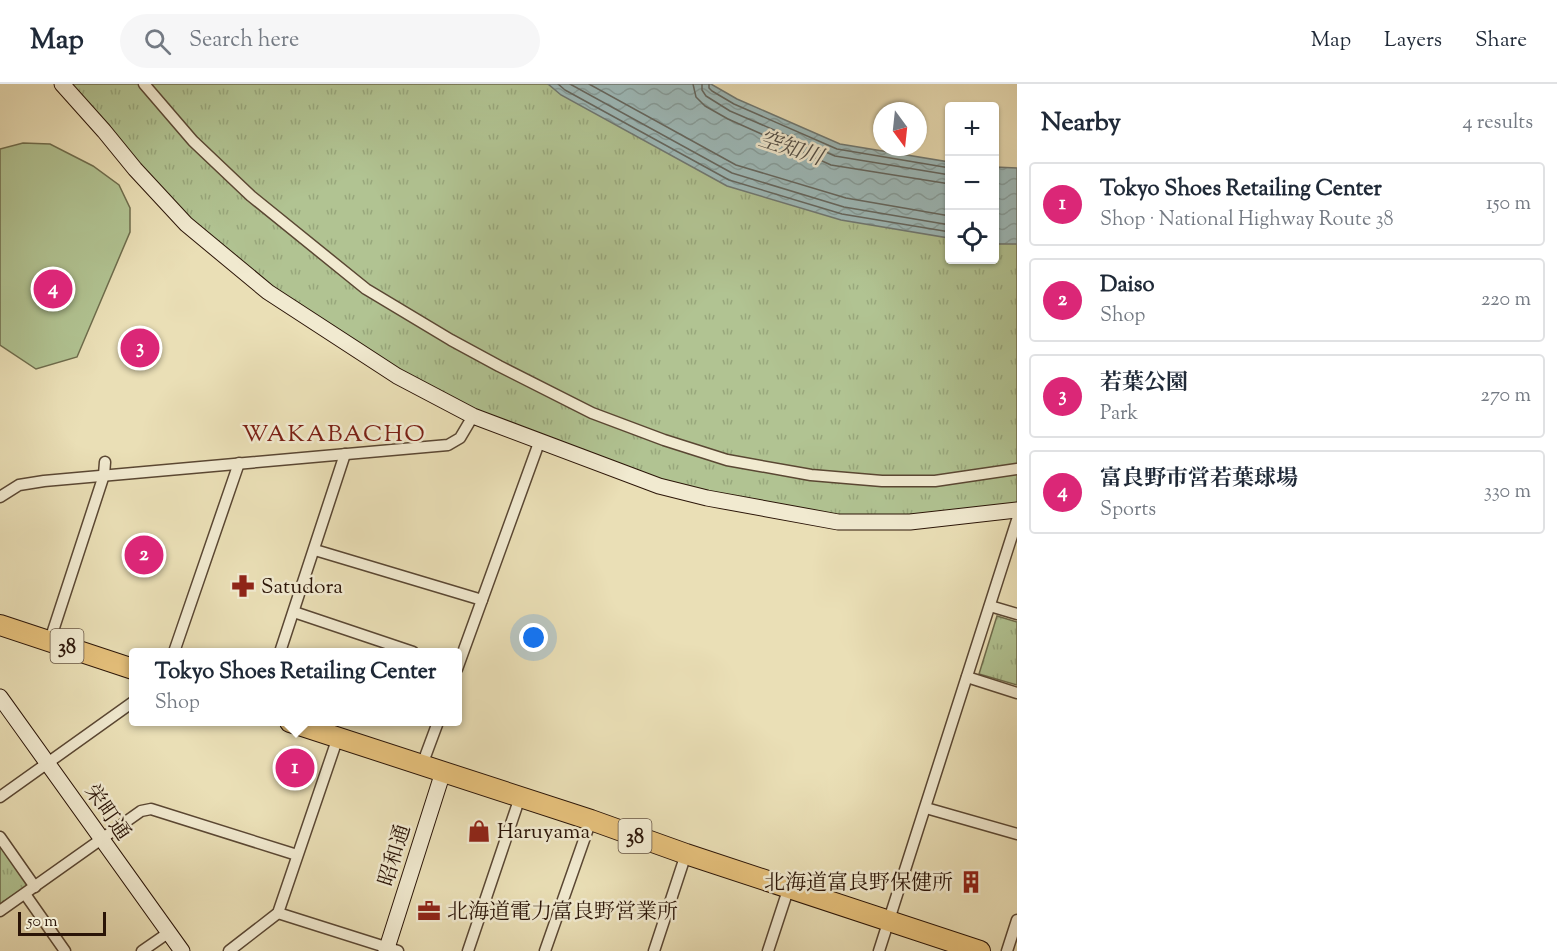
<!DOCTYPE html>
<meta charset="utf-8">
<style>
:root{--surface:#fff;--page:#f6f6f7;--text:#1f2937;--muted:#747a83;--line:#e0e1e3;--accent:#db2777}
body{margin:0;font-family:"Sorts Mill Goudy","Noto Serif JP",serif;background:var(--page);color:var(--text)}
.controls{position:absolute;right:18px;top:18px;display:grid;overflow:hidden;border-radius:6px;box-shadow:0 2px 4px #0004}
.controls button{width:54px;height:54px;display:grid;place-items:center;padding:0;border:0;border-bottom:2px solid var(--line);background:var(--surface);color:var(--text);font:30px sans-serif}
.compass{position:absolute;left:873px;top:18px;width:54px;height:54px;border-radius:50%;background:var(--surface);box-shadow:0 2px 4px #0004;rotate:165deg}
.scale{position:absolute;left:18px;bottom:15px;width:88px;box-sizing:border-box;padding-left:6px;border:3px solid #2a1407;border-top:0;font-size:16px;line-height:21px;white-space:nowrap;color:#2a1407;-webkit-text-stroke:4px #f1ead0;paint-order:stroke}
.you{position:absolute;left:534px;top:554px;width:21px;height:21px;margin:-15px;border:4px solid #fff;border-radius:50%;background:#1a73e8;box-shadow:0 0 0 9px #1a73e833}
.badge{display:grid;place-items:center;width:39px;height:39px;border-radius:50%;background:var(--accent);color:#fff;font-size:20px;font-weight:700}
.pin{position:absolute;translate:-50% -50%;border:3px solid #fff;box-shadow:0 2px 6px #0006}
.popup{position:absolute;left:129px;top:564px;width:333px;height:78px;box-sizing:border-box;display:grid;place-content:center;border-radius:6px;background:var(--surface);filter:drop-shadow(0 2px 4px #0005);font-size:20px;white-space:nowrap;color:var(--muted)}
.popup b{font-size:22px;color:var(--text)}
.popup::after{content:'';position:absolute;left:50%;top:100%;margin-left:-12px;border:12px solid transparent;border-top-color:var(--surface)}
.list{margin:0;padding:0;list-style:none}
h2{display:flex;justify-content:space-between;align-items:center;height:78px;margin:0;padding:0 24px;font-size:26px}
h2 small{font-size:20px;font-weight:400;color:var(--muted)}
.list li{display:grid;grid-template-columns:39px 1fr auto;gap:18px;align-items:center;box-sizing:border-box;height:84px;margin:0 12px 12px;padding:0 12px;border:2px solid var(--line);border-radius:6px}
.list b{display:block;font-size:22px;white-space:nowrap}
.list p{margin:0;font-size:20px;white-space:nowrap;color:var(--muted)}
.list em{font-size:20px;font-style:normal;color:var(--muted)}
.icon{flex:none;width:33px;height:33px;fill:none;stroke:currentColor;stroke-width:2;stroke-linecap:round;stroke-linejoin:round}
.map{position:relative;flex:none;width:1017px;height:867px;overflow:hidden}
header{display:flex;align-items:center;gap:36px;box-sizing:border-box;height:84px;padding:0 30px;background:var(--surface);border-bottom:2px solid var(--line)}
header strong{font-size:28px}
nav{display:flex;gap:33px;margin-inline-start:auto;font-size:21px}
.search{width:420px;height:54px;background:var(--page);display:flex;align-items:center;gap:15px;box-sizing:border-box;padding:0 21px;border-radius:33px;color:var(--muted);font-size:22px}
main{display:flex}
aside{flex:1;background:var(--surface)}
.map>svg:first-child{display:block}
.grass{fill:url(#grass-tufts);stroke:#6e6c4c;stroke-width:1.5}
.pitch{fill:#b1c392;stroke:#6e6c4c;stroke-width:1.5}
.water{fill:url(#water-waves);stroke:#6f7872;stroke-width:1.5}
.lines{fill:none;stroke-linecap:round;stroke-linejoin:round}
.shore{stroke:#646760;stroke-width:1.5}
.street-casing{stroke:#5a4733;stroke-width:13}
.secondary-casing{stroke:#2a1407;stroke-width:17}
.highway-casing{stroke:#2a1407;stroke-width:22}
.street{stroke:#f1ead0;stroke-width:10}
.secondary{stroke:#f1ead0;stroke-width:15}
.highway{stroke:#e5c07b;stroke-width:20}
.labels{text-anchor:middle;stroke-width:5;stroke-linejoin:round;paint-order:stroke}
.shield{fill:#f1ead0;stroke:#665443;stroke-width:1.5}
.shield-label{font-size:20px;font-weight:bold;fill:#2a1407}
.poi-label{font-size:21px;fill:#2a1407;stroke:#f1ead0;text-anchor:start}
.street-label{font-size:21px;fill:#2a1407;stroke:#f1ead0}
.water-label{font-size:22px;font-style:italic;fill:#524e46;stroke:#f1ead0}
.quarter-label{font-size:24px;letter-spacing:1.5px;fill:#7a1f14;stroke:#f1ead0}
</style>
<header>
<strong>Map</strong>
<div class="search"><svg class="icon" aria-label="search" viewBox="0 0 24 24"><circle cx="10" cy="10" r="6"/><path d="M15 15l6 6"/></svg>Search here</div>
<nav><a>Map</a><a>Layers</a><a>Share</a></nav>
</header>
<main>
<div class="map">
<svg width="1017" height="867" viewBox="0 0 1017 867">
<defs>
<pattern id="grass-tufts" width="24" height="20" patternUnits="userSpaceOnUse" patternTransform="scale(1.5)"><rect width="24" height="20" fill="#b1c392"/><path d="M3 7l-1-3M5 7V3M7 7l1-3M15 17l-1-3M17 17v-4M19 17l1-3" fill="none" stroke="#98a77c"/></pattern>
<pattern id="water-waves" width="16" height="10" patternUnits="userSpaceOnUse" patternTransform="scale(1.5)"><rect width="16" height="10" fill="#9dbaba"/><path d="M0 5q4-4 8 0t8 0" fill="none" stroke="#879f9e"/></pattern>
</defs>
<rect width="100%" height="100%" fill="#eadfb6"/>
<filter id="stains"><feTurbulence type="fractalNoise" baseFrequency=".00333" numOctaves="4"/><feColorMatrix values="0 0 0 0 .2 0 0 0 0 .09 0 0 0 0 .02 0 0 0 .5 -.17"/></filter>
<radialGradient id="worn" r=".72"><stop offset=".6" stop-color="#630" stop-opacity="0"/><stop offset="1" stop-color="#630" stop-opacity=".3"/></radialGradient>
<g class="grass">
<polygon points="62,0 557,0 949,149 950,176 994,176 995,151 1017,153 1017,426 838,438 659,402 397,292 186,140"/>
<polygon points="997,532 1017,538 1017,601 979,590"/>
<polygon points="0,762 28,801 0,820"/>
</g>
<polygon class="pitch" points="23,59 50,60 93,82 119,101 130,124 130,148 77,273 36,285 0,261 0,65"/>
<g class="water">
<polygon points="548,0 711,0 737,15 840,60 949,78 949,154 841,136 727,102 561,11"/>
<polygon points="995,83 1017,84 1017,160 995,160"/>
</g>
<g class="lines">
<g class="shore">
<polyline points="558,0 565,6 729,96 842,130 950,148"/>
<polyline points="570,0 732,89 844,123 950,141"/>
<polyline points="589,0 736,81 846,114 950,132"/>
<polyline points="693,0 696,13 705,22 728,35 831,81 950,100"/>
<polyline points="702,0 702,6 706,12 730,27 835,72 950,91"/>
<polyline points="709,0 709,4 712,7 734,20 837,65 950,84"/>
</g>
<g class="street-casing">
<g id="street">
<polyline points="144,0 193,57 251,112 366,205 451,256 499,282 592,329 664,356 727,376 811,391 882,397 935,397 1017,385"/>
<polyline points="0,413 19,401 44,397 448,361 460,354 473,332"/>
<polyline points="315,466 482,516"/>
<polyline points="990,522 1017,530"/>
<polyline points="294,528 413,568"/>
<polyline points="50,556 104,391 105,378"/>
<polyline points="174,568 239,379"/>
<polyline points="280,568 345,370"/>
<polyline points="457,585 540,356"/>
<polyline points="967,593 1017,609"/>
<polyline points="422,681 438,638"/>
<polyline points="0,713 133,618"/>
<polyline points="926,724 1017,750"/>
<polyline points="0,753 35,803"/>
<polyline points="25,810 65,867"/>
<polyline points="0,827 141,727 151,725 297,771"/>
<polyline points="278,829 398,867"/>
<polyline points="142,867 168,849"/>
<polyline points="229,867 278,829 338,653"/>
<polyline points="468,867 520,713"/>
<polyline points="545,867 591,736"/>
<polyline points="654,867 686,770"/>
<polyline points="768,867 789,803"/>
<polyline points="879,867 1017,436"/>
<polyline points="1007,867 1017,836"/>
</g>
</g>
<g class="secondary-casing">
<g id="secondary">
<polyline points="62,0 104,47 135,85 186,140 268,208 397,292 473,332 659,402 707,414 838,438 910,438 1017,426"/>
<polyline points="0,613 182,867"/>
<polyline points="386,867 443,688"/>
</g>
</g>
<g class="highway-casing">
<g id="highway">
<polyline points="0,541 133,585"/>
<polyline points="290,638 591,736 686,770 980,867"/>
</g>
</g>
<use href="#street" class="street"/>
<use href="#secondary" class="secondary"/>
<use href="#highway" class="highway"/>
</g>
<defs>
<g id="pharmacy-bare" transform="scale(1.8)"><path d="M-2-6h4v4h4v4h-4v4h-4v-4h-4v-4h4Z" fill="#8f2418" stroke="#f1ead0" stroke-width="2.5" paint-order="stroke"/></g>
<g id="shop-bare" transform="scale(1.8)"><path d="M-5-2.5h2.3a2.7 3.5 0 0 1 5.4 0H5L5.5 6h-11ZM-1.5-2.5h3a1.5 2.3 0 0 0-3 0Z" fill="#8f2418" stroke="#f1ead0" stroke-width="2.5" paint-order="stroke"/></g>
<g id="building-bare" transform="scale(1.8)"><path d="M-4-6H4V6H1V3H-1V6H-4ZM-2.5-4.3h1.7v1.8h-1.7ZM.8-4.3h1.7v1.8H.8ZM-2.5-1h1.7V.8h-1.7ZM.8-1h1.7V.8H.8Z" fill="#8f2418" stroke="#f1ead0" stroke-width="2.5" paint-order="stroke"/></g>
<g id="office-bare" transform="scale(1.8)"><path d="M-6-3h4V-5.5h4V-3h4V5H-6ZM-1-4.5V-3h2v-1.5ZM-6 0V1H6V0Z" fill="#8f2418" stroke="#f1ead0" stroke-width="2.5" paint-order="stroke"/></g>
</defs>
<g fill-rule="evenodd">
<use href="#pharmacy-bare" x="243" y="502"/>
<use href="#shop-bare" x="479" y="747"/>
<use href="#building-bare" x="971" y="798"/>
<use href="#office-bare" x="429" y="827"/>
</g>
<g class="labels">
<g class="shield">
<rect x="50.5" y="545" width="33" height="34" rx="4.5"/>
<rect x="618.5" y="735" width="33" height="34" rx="4.5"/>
</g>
<g class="shield-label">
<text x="67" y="569">38</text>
<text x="635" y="759">38</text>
</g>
<g class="poi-label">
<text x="261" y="509">Satudora</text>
<text x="497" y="754">Haruyama</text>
<text x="953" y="805" text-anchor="end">北海道富良野保健所</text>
<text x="447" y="834">北海道電力富良野営業所</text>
</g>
<g class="street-label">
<text transform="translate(108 728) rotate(55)" y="7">栄町通</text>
<text transform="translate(394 771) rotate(-73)" y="7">昭和通</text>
</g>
<g class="water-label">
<text transform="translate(791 63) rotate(18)" y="8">空知川</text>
</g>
<g class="quarter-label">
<text x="334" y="357">WAKABACHO</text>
</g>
</g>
<rect width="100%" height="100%" filter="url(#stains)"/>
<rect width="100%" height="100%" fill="url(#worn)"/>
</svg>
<div class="controls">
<button>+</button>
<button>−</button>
<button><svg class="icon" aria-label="locate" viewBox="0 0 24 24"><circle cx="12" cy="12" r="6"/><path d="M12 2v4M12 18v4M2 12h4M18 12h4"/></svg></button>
</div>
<svg class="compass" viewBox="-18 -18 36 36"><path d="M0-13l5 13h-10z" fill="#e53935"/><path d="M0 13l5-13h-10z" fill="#747a83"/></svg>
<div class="scale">50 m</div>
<div class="you"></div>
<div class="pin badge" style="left:295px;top:684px">1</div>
<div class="popup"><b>Tokyo Shoes Retailing Center</b>Shop</div>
<div class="pin badge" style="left:144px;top:471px">2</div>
<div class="pin badge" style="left:140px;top:264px">3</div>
<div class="pin badge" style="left:53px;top:205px">4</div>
</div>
<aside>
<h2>Nearby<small>4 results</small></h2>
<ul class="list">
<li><span class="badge">1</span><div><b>Tokyo Shoes Retailing Center</b><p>Shop · National Highway Route 38</p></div><em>150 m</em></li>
<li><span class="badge">2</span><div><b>Daiso</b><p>Shop</p></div><em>220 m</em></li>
<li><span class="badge">3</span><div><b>若葉公園</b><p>Park</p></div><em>270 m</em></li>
<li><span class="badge">4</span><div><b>富良野市営若葉球場</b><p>Sports</p></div><em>330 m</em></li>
</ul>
</aside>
</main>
